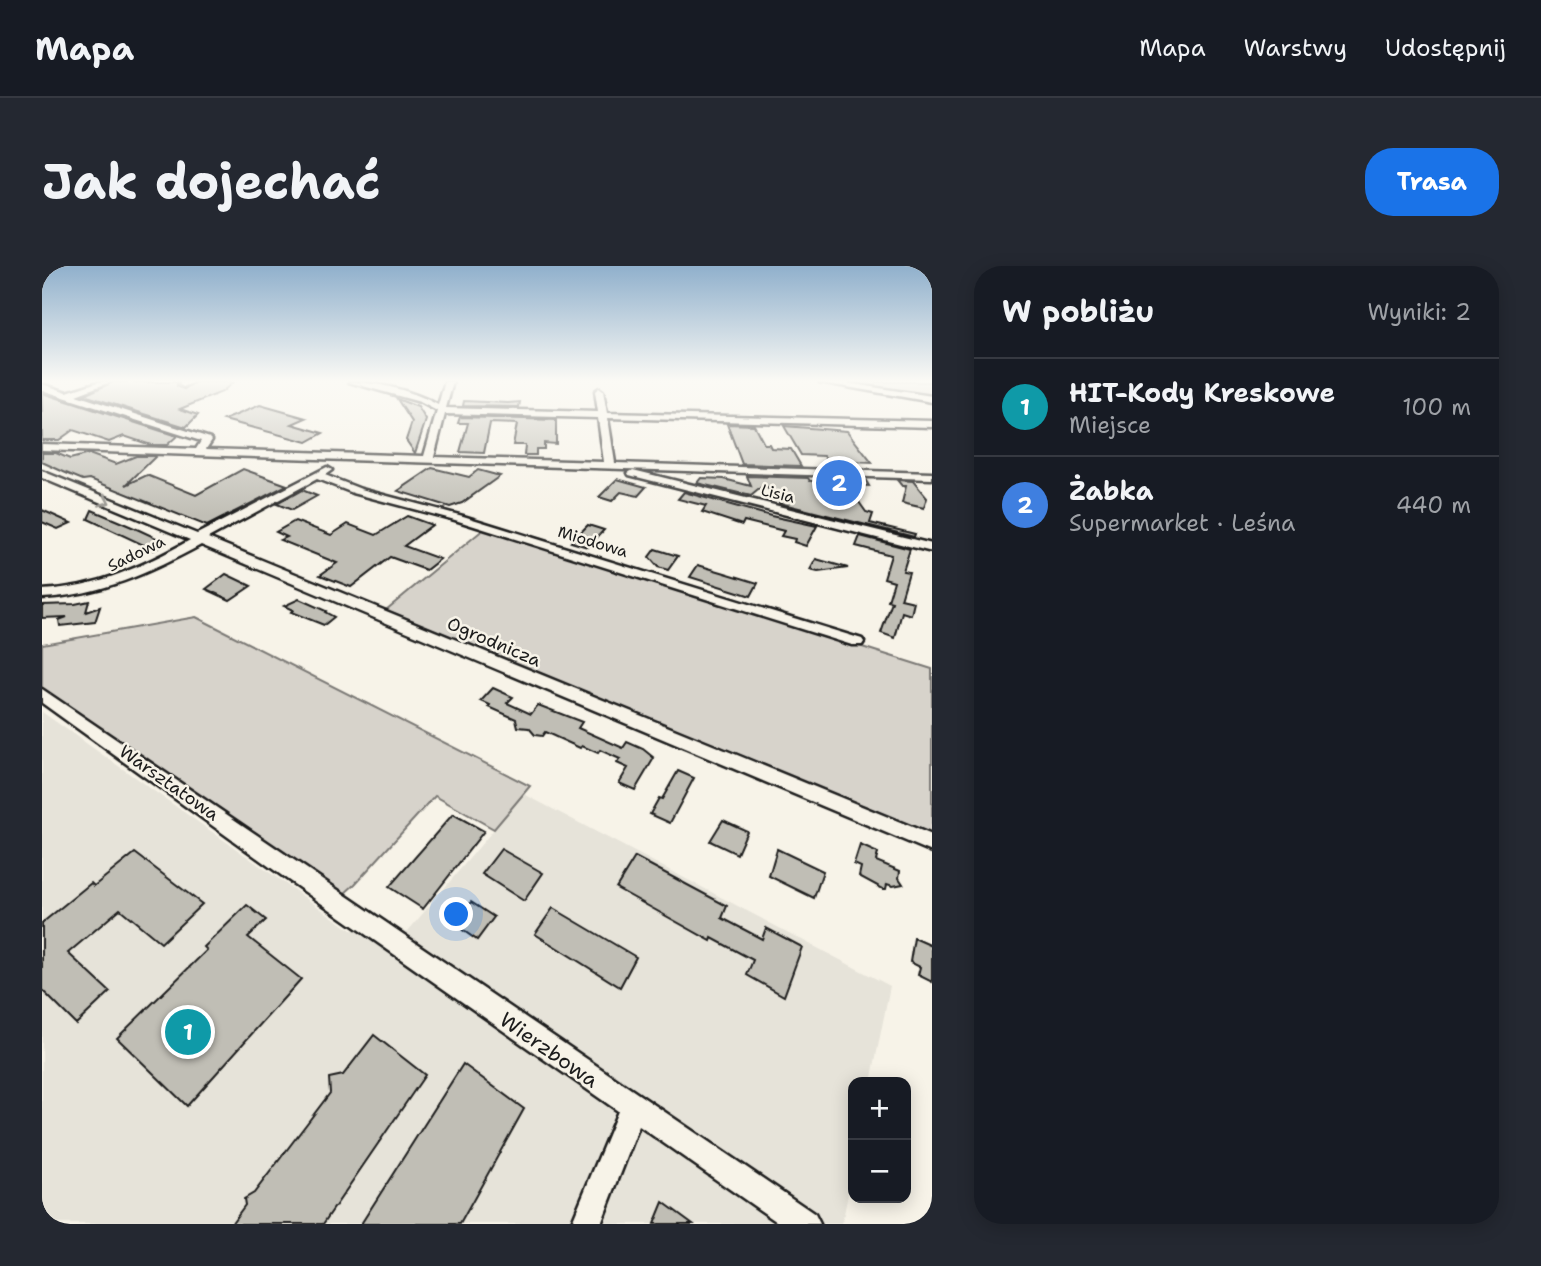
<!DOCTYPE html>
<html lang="pl">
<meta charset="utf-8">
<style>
:root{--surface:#171b24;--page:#242831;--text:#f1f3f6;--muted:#9ea1a6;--line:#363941;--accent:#1a73e8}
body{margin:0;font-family:"Shantell Sans",sans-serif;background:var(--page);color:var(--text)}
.controls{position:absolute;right:21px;bottom:21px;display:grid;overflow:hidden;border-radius:14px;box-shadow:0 4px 18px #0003}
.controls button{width:63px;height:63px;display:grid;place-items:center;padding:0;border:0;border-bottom:2px solid var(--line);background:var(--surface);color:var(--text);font:35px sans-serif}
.you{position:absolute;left:415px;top:649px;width:24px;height:24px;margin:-18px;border:5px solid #fff;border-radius:50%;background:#1a73e8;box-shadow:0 0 0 10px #1a73e833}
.badge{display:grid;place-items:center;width:46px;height:46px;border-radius:50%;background:var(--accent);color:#fff;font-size:23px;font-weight:700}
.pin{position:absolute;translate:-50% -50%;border:4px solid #fff;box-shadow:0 2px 7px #0006}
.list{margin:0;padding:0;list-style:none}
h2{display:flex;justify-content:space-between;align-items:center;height:91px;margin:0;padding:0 28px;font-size:30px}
h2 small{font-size:23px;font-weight:400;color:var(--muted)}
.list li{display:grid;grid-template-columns:46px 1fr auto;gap:21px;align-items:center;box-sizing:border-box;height:98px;padding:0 28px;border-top:2px solid var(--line)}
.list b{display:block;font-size:26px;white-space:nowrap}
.list p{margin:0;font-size:23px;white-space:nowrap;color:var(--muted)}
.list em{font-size:23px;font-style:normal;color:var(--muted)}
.map{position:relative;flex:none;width:890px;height:958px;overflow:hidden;border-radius:28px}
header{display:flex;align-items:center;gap:42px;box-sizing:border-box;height:98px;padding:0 35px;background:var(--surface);border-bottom:2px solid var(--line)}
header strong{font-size:33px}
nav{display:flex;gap:38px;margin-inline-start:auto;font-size:24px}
.intro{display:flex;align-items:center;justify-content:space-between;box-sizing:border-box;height:168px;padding:0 42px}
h1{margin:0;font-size:49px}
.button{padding:18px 32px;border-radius:28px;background:var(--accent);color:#fff;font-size:24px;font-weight:700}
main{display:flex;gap:42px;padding:0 42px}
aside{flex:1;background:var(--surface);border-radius:28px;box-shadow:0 4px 18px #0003}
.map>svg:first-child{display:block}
.built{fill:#e6e3d9}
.green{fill:#d7d3cb;stroke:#7a7874;stroke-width:2}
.building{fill:#c0beb5;stroke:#1c1c1c;stroke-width:2}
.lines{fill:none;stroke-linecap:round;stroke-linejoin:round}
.minor-casing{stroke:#1c1c1c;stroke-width:5}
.minor{fill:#f7f3e8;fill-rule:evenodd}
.oneway{stroke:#94928c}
.labels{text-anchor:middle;stroke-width:5;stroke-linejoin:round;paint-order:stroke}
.far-street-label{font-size:16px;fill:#1c1c1c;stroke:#f7f3e8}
.street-label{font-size:18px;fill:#1c1c1c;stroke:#f7f3e8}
.near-street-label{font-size:21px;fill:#1c1c1c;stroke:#f7f3e8}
</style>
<header>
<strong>Mapa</strong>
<nav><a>Mapa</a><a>Warstwy</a><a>Udostępnij</a></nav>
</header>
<div class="intro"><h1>Jak dojechać</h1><a class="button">Trasa</a></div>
<main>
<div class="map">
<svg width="890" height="958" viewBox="0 0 890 958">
<rect width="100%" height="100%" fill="#f7f3e8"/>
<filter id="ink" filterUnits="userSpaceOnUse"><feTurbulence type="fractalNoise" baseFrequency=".0143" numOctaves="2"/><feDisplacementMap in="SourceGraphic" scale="14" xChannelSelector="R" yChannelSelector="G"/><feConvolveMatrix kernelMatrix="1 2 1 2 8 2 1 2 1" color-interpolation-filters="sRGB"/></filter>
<g filter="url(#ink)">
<polygon class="built" points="0,446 309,664 366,665 482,528 848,720 829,816 811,816 811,903 800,958 0,958"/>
<g class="green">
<polygon points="787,116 890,116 890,131 798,119"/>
<polygon points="443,262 890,403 890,568 344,344"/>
<polygon points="154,351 488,520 452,563 393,530 313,618 302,628 290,625 0,422 0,378"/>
</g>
<g class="building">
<polygon points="71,116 135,116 135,120 142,123 153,116 191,116 180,126 138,143 156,149 144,161 42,129"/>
<polygon points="0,127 135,170 125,179 109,179 82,170 67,176 31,164 17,174 0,174"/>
<polygon points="355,133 376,141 384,154 373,187 364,174 370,156"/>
<polygon points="422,135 466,137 478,136 477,141 421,140"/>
<polygon points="218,139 264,152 250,158 281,167 265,176 182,154"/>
<polygon points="418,151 514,154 514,178 502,177 502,183 494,183 494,189 482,189 483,179 471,179 475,158 448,157 442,187 418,186 426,157 416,157"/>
<polygon points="685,158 712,159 722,178 727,178 729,182 749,183 759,200 700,198"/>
<polygon points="742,160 805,165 830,197 810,196 815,202 789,201 782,190 759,189"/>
<polygon points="0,187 14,187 28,193 47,188 74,198 94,190 114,190 84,219 105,209 154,229 201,203 245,219 165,260 48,213 41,214 24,207 0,196"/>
<polygon points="390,202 427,211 436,204 458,210 420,237 408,241 356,225"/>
<polygon points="705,210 766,212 768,215 823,213 827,220 805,219 824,246 831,248 828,257 873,268 872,271 737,237 738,234 722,219 709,230 655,217 659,212 682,213 709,220"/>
<polygon points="575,213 604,221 596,230 579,226 570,235 557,231"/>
<polygon points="855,214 871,215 885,232 882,242 860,237 864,220 860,220"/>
<polygon points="260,224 275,230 250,244 235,238"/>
<polygon points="642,226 729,250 775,260 764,280 752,276 753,273 739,270 742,265 702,255 700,259 660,246 664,240 636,233"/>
<polygon points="0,244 29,257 16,263 0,256"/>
<polygon points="50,244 97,264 125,277 112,284 46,253"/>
<polygon points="365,250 390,259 362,280 398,293 384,304 348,291 309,321 278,309 295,297 238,274 245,271 234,266 253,255 289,269 306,258 334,269"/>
<polygon points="546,259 562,264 546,281 529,276"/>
<polygon points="818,270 868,283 861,305 867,306 859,333 872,336 869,349 860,346 853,372 839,367 850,336 846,335 852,315 842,312 849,289 814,280"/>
<polygon points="613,283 636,290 626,304 616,301 607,291"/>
<polygon points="774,293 806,302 776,306 768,304"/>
<polygon points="656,299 683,307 716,317 709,330 648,311"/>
<polygon points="184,308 209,320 188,334 164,323"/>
<polygon points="257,333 284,345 283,346 292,351 282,359 249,346 251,344 242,340"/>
<polygon points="47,335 44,346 58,341 53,356 18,360 17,354 25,351 0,352 0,339 33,338"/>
<polygon points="451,422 471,431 465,437 489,448 496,439 540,456 536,462 581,482 585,476 601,483 612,492 593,524 577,517 586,502 575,497 578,493 558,484 556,487 540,480 538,482 503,466 500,470 493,469 487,462 476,461 474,453 447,441 448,439 439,435"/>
<polygon points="636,505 652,512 628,557 608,548 617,532 620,533"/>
<polygon points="411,548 442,565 381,643 347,621"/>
<polygon points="681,554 705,565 695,588 668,575"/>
<polygon points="818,579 836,587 834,595 858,605 857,612 861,618 851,620 845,618 844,623 841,623 817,610 819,601 812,598"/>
<polygon points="459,583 501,607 482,635 440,608"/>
<polygon points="735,583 781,605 772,632 727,610"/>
<polygon points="93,587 160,638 119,677 78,643 26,687 68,726 34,758 0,724 0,657 49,617 52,620"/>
<polygon points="593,591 685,640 680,652 720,673 724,662 760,681 742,730 705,709 711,694 670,672 669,675 574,622"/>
<polygon points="429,636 452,651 435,674 412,658"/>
<polygon points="205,639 224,654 206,671 259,713 145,840 75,772 165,684 162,681"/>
<polygon points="511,642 594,691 578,721 493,668"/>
<polygon points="872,672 890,680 890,716 876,709 878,701 868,696"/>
<polygon points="332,769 383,809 281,958 189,958 203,939 202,933 212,927 288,827 287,812 301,809"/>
<polygon points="421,798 482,843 418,958 319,958"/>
<polygon points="621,936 651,958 612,958"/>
</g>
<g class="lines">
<g class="minor-casing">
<g id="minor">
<path d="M56 116H68L34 129 168 172 170 174 164 183 382 190 395 145 378 136 307 116C335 116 372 125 396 139L403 116H411L404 142 556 146 553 125 557 122 561 125 565 147 890 155V161L566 152 573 197 890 207V213L0 184V178L154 183 159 175 0 124V118L25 126ZM403 148 556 152 562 196 392 191Z"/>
<polygon points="139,116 151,116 141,121 137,118"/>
<polygon points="777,116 797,116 890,130 890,136"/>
<path d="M285 201 290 204 283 209 319 223 421 250 820 373 822 376 820 379H810L413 254 311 227 275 213 166 272 890 569V586L159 279C107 307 59 329 0 332V324C56 321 100 301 148 274L0 212V205L155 268Z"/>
<polygon points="591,204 890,278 890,286 587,209 586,207"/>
<polygon points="0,423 773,948 778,958 738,958 597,860 559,958 529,958 576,845 246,614 0,437"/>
</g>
</g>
<use href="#minor" class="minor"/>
</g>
<defs><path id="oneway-chevron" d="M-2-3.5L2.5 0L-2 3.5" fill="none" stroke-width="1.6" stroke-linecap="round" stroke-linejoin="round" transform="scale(1.75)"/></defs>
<use class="oneway" href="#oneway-chevron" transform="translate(63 235) rotate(23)"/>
</g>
<linearGradient id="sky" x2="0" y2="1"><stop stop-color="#90b0cc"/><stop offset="0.46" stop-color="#fbfaf5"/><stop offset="1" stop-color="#fbfaf5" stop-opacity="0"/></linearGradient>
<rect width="890" height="250" fill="url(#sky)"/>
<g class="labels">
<g class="far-street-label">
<text transform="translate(736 227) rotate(14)" y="6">Lisia</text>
<text transform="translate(551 275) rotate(17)" y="6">Miodowa</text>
<text transform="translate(94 287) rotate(-26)" y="6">Sadowa</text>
</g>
<g class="street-label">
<text transform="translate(452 376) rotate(23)" y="6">Ogrodnicza</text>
<text transform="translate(127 517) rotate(35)" y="6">Warsztatowa</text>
</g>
<g class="near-street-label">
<text transform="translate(507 784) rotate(35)" y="7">Wierzbowa</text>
</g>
</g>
</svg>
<div class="controls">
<button>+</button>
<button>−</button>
</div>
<div class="you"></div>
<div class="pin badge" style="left:146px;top:766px;background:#0f9aa8">1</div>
<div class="pin badge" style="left:797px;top:217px;background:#3f7fe0">2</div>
</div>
<aside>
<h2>W pobliżu<small>Wyniki: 2</small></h2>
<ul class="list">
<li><span class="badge" style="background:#0f9aa8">1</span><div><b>HIT-Kody Kreskowe</b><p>Miejsce</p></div><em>100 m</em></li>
<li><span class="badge" style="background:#3f7fe0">2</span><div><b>Żabka</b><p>Supermarket · Leśna</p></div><em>440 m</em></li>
</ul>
</aside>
</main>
